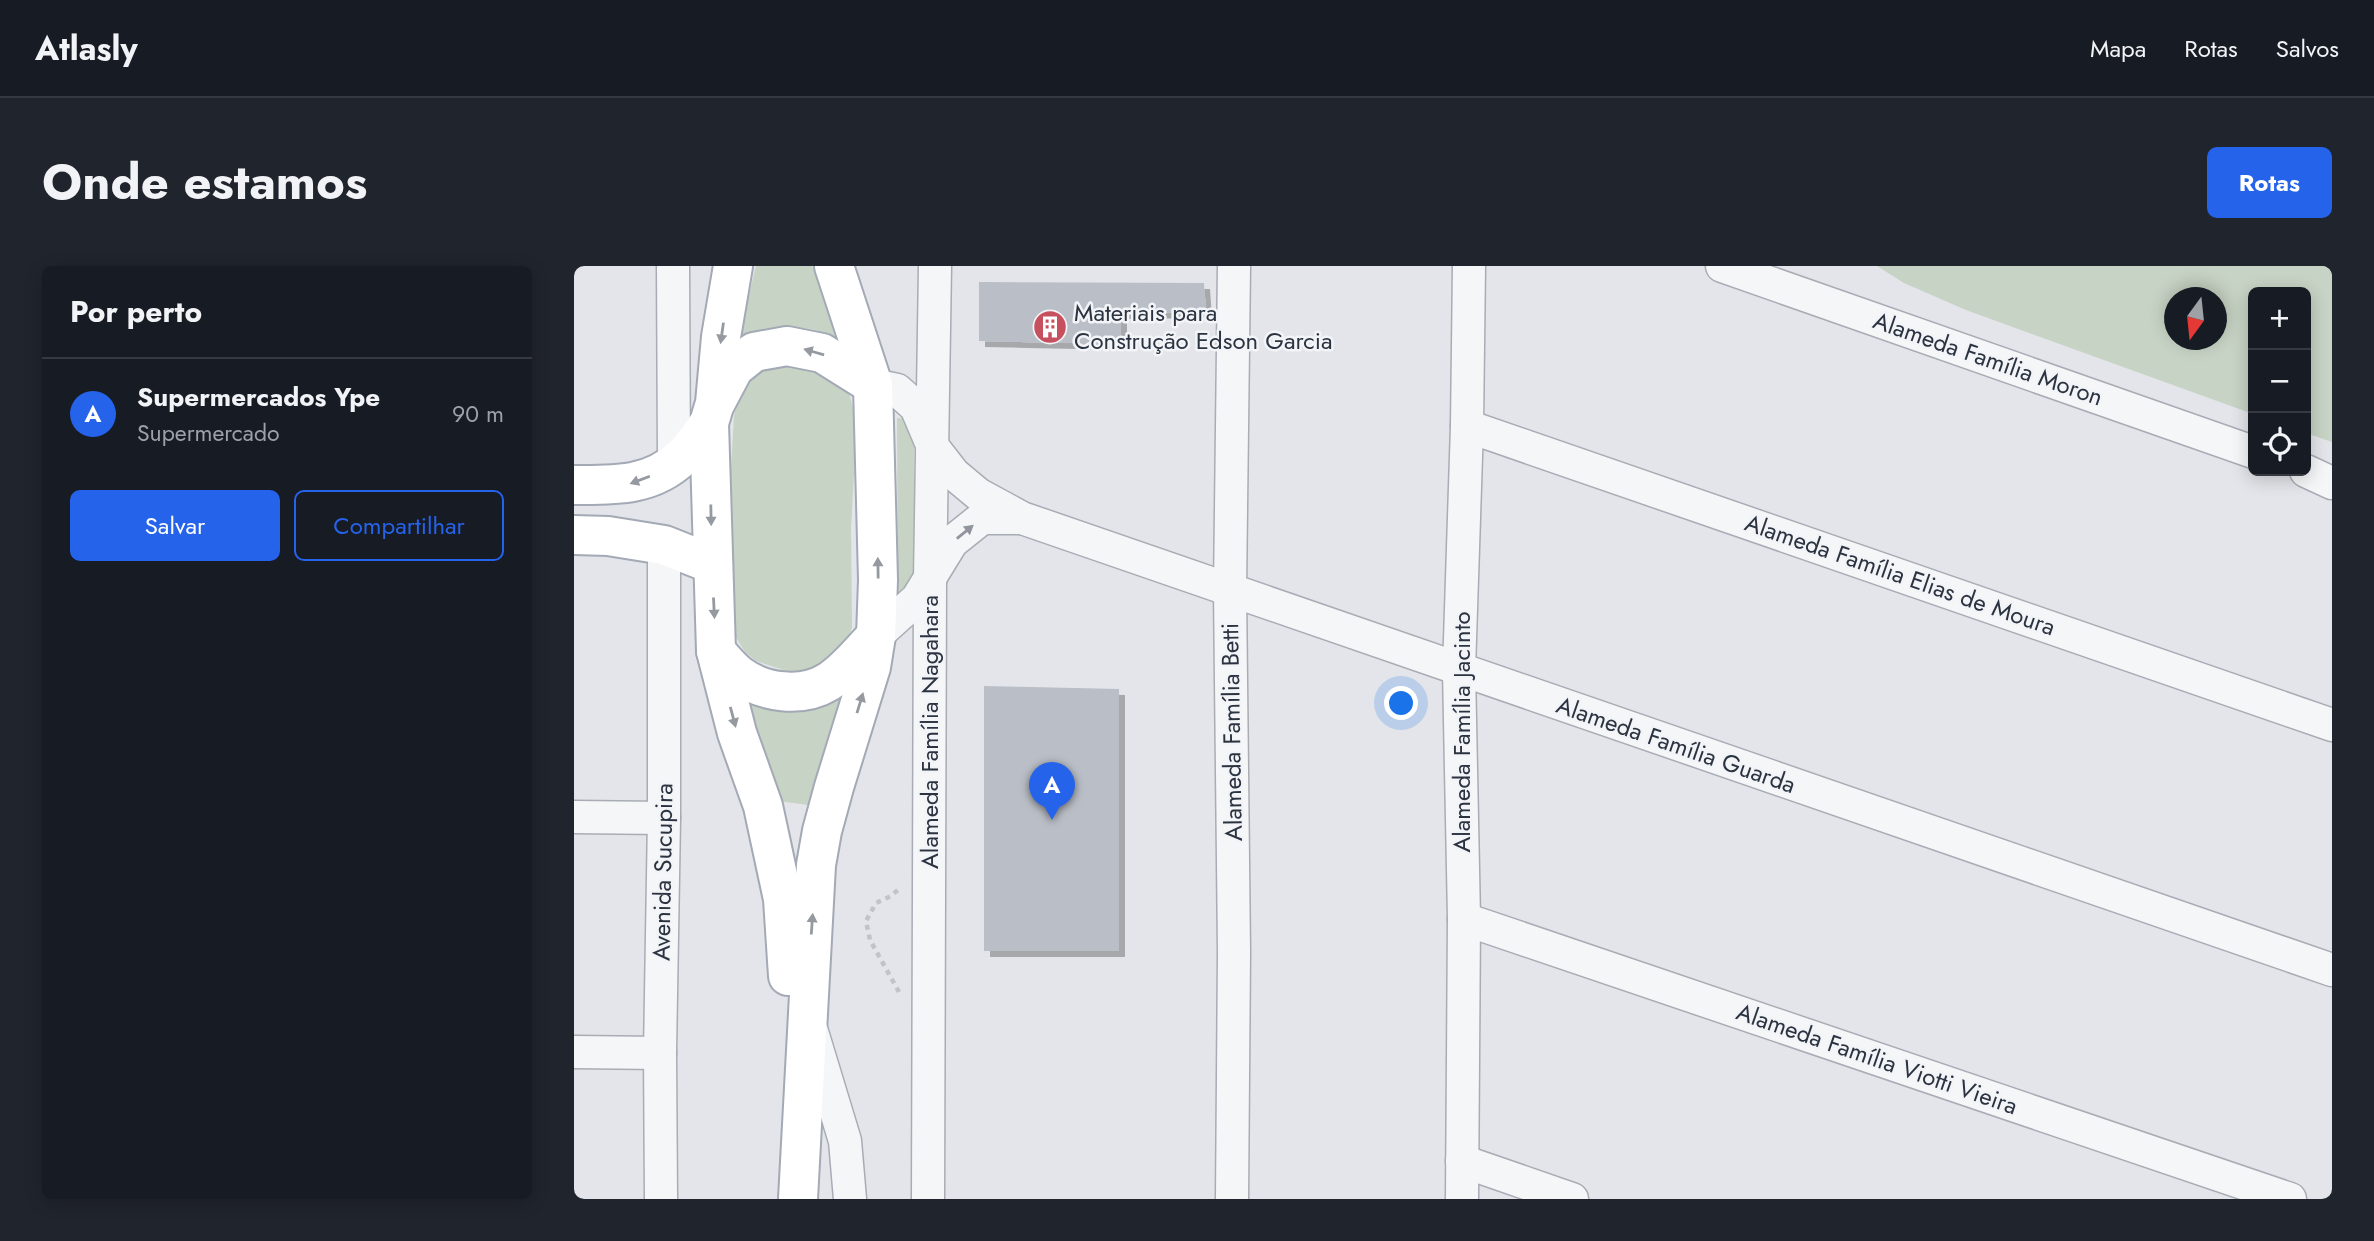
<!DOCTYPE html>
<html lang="pt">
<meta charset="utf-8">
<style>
:root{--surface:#171b24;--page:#20242c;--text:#f1f3f6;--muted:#9ea1a6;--line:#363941;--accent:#2563eb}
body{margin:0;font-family:Jost,sans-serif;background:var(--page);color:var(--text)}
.controls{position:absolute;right:21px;top:21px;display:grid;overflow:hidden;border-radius:10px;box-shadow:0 4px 18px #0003}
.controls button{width:63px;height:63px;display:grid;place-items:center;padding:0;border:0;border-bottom:2px solid var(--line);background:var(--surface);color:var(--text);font:35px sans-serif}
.compass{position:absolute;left:1590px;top:21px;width:63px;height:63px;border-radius:50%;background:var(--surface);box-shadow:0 4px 18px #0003;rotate:195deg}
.you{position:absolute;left:828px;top:438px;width:24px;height:24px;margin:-18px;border:5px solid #fff;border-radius:50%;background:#1a73e8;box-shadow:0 0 0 10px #1a73e833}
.badge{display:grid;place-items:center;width:46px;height:46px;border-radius:50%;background:var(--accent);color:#fff;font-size:23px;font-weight:700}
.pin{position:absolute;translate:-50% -58px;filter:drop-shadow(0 2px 4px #0008)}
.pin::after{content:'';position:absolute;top:37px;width:24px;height:21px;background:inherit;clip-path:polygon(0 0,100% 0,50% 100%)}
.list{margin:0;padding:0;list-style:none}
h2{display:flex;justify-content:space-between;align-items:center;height:91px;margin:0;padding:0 28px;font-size:30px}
h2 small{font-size:23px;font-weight:400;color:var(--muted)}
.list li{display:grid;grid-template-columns:46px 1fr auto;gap:21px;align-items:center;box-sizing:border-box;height:112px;padding:0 28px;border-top:2px solid var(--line)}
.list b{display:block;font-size:26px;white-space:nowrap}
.list p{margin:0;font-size:23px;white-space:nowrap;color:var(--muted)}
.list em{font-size:23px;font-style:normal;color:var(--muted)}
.actions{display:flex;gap:14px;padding:21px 28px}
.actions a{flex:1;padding:16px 0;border:2px solid var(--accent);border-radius:10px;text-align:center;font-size:24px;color:var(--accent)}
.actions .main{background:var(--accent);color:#fff}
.icon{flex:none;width:38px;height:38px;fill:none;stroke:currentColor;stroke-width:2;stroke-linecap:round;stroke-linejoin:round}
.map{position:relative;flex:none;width:1758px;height:933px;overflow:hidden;border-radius:10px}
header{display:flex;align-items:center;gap:42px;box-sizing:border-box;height:98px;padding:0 35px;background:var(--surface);border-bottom:2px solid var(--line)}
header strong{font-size:33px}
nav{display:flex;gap:38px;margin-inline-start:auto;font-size:24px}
.intro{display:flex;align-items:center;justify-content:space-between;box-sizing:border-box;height:168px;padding:0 42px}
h1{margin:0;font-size:49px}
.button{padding:18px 32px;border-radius:10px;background:var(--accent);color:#fff;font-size:24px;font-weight:700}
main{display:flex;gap:42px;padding:0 42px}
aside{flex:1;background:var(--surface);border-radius:10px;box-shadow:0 4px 18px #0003}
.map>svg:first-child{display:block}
.green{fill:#c7d3c4;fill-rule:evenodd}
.building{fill:#babec6;filter:url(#shadow)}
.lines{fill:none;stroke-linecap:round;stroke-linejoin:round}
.minor-casing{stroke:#a8acb4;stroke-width:35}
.major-casing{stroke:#a3a9b5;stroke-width:42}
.path{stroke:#c0c3c8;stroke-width:4.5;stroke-dasharray:5 5;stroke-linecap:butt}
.minor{stroke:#f5f6f8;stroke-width:32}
.major{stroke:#fff;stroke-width:38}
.oneway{fill:#9599a0}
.oneway2{fill:#90949c}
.labels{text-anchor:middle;stroke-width:5;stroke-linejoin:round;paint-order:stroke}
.poi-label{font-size:24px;fill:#2b3341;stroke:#f2f4f7;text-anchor:start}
.street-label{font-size:24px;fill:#2b3341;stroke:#f2f4f7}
</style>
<header>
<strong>Atlasly</strong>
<nav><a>Mapa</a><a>Rotas</a><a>Salvos</a></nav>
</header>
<div class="intro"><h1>Onde estamos</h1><a class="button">Rotas</a></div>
<main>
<aside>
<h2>Por perto<small></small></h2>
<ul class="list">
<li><span class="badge">A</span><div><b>Supermercados Ype</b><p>Supermercado</p></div><em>90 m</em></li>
</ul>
<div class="actions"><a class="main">Salvar</a><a>Compartilhar</a></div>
</aside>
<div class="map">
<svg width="1758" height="933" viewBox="0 0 1758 933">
<defs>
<filter id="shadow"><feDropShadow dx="6" dy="6" stdDeviation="0" flood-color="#0004"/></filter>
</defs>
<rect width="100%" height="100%" fill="#e3e5ea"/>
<g class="green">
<path d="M182 0H238L270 78C225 49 206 64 162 83Z"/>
<path d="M1303 0H1758V176L1732 167V26H1679V148L1392 44 1330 17ZM1601 32H1643V74H1601Z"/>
<polygon points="221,91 274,124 283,155 277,262 278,361 272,380 257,395 230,405 213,405 182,395 171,386 160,368 153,272 160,150 164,132 185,99"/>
<polygon points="323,152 340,153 340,324 324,334"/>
<polygon points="277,417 241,540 205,535 164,419"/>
</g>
<g class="building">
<polygon points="405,16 630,17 632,46 547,47 547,78 405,75"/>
<polygon points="410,420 545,423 545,685 410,685"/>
</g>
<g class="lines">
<g class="minor-casing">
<g id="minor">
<polyline points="99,0 100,197"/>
<polyline points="1148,0 1679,186"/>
<polyline points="299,119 323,124 342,141 359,181 380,208 404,228 448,252 1758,704"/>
<polyline points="893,160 1758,459"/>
<polyline points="1732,205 1758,217"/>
<polyline points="302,370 343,333 378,276 408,252 446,252"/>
<polyline points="0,551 90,552"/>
<polyline points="890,653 1716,933"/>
<polyline points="238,766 271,875 276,933"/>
<polyline points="0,786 86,787"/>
<polyline points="888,895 998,933"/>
<polyline points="87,933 86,787 90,552 90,279"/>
<polyline points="354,933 356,314 361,0"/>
<polyline points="658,933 660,686 656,324 660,0"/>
<polyline points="888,933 890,653 885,404 893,160 895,0"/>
</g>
</g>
<g class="major-casing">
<g id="major">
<polyline points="159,0 147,71 141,137 135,157 142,385 163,467 189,540 209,633 214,710"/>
<polyline points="142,136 160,102 180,86 213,80 248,87 299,119"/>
<path d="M0 219C39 219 77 221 108 191 119 181 127 168 135 157"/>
<polyline points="0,269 34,270 90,279 138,298"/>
<path d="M142 385C149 393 156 402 165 409 189 427 228 432 254 416 273 404 287 385 302 370"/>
<polyline points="224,933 242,599 248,565 260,521 297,401 302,370 304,314 299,119 260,0"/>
</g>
</g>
<polyline class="path" points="325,726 296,674 292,655 302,637 317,630 326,622"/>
<use href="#minor" class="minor"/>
<use href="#major" class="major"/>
</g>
<defs><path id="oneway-solid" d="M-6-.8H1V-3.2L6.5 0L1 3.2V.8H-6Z" transform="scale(1.75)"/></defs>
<g class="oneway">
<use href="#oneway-solid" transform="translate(148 67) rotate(98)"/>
<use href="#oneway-solid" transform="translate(240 86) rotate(-164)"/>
<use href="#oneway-solid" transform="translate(66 214) rotate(159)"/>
<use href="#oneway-solid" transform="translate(137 249) rotate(89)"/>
<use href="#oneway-solid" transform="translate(304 302) rotate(-91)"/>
<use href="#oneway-solid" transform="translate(140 342) rotate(87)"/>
<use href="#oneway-solid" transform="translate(286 437) rotate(-73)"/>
<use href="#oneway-solid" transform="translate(159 451) rotate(75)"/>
<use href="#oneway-solid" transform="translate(238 658) rotate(-86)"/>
</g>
<use class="oneway2" href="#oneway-solid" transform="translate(391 266) rotate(-39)"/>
<defs>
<g id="building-disc" transform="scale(1.75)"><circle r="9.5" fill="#c6505e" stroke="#f2f4f7"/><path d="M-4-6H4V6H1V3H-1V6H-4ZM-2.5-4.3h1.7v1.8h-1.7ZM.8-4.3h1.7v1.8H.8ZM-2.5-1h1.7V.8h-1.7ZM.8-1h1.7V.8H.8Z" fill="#fff"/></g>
</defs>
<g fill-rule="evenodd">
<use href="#building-disc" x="476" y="61"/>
</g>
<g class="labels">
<g class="poi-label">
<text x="500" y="55">Materiais para<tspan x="500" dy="28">Construção Edson Garcia</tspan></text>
</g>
<g class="street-label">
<text transform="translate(1414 93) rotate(19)" y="8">Alameda Família Moron</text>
<text transform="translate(1326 309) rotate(19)" y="8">Alameda Família Elias de Moura</text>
<text transform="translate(356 466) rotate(-90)" y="8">Alameda Família Nagahara</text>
<text transform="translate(658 466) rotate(-91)" y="8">Alameda Família Betti</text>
<text transform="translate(888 466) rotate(-90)" y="8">Alameda Família Jacinto</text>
<text transform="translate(1102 479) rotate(19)" y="8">Alameda Família Guarda</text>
<text transform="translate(89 606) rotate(-89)" y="8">Avenida Sucupira</text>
<text transform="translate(1303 793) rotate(19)" y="8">Alameda Família Viotti Vieira</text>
</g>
</g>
</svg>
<div class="controls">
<button>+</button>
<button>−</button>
<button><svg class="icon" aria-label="locate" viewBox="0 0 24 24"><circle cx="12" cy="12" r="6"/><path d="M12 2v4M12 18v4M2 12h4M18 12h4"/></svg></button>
</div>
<svg class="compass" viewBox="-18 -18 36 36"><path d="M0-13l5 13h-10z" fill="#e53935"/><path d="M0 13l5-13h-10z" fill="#9ea1a6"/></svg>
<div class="you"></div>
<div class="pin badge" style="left:478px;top:554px">A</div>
</div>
</main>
